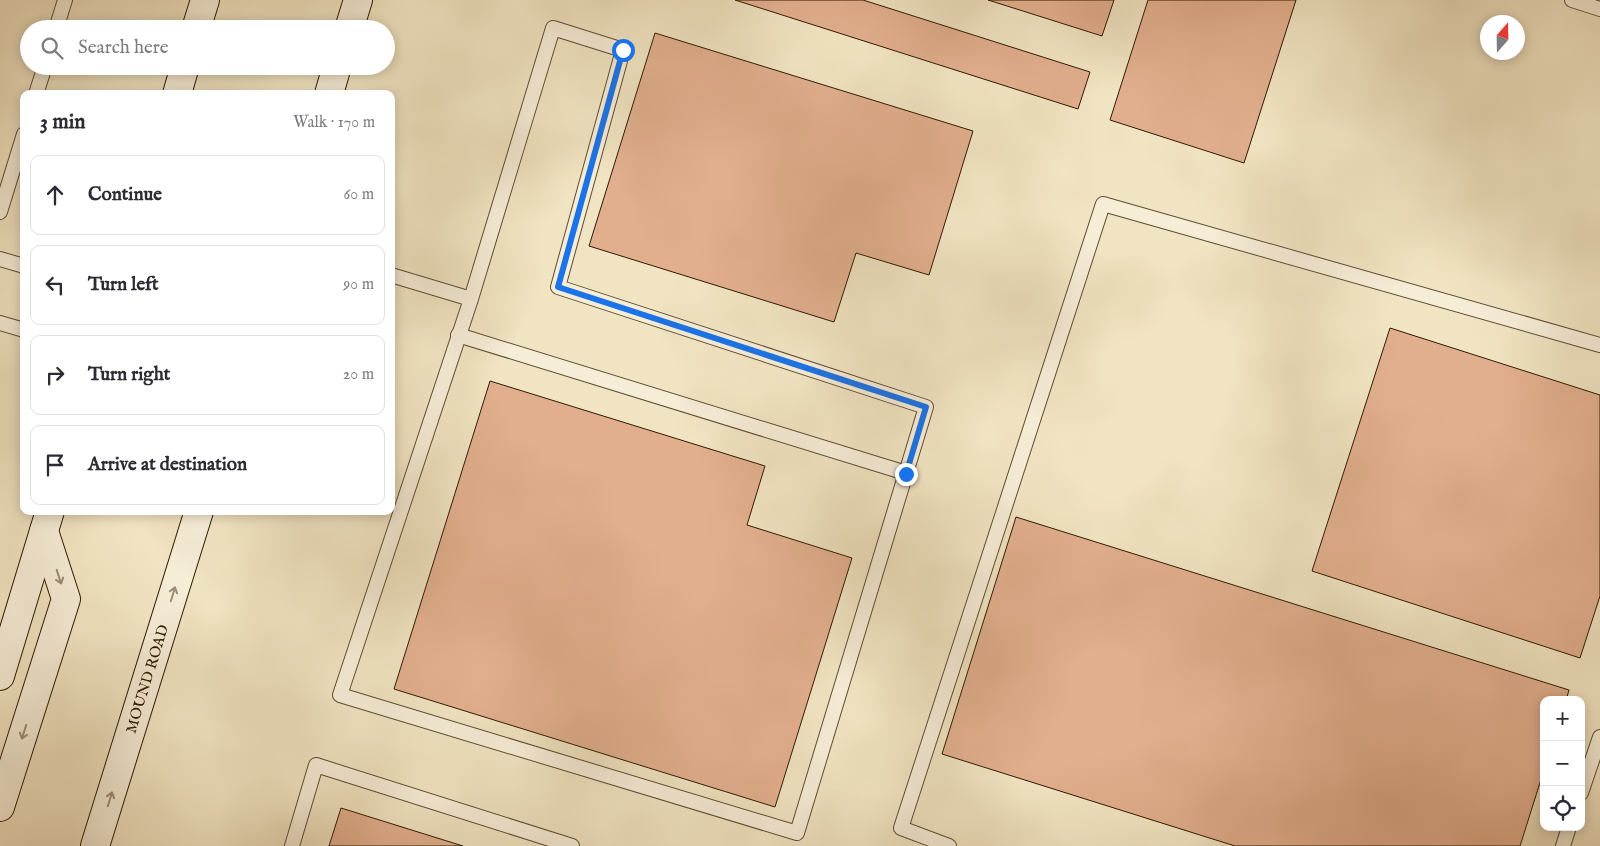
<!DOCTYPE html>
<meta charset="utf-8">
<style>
:root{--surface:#fff;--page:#f7f7f7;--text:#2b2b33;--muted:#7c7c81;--line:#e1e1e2}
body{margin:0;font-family:"IM FELL English",serif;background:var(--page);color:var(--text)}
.controls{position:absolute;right:15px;bottom:15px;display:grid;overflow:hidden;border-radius:10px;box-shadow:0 2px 12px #0003}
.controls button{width:45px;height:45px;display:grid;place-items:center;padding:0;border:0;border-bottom:1px solid var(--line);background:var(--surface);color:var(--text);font:25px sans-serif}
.compass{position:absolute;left:1480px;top:15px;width:45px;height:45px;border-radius:50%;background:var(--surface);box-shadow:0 2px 12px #0003;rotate:20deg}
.stop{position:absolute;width:15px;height:15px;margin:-11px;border:4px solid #1a73e8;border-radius:50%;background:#fff}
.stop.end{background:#1a73e8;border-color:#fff;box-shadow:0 1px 5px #0008}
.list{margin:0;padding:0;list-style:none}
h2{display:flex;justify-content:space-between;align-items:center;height:65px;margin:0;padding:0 20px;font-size:21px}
h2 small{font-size:16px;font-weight:400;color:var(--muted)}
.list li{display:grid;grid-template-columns:32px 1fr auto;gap:15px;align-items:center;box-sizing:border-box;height:80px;margin:0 10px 10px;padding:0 10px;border:1px solid var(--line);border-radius:10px}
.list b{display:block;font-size:19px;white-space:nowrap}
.list em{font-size:16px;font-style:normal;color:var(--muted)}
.icon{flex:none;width:28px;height:28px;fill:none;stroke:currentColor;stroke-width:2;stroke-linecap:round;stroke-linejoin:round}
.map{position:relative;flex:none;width:1600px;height:846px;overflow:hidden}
.search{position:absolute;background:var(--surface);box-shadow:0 2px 12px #0003;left:20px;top:20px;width:375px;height:55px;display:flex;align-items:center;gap:12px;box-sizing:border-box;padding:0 18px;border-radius:28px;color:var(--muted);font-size:19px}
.panel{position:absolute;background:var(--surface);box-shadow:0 2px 12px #0003;left:20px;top:90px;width:375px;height:425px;border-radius:10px}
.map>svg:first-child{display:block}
.building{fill:#e2af8e;stroke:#2d1a01}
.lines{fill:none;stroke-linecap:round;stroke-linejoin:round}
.lane-casing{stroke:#5e4c31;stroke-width:16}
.secondary-casing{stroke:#2d1a01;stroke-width:30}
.lane{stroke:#f6edd7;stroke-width:14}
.secondary{stroke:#f6edd7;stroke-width:28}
.oneway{stroke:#9c8e77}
.route{stroke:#1a73e8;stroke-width:6}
.labels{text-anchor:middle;stroke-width:4;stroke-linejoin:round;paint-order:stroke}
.street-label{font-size:15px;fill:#2d1a01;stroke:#f6edd7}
</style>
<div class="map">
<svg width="1600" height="846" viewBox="0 0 1600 846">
<rect width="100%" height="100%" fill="#f1e4c2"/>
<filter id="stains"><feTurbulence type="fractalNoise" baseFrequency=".004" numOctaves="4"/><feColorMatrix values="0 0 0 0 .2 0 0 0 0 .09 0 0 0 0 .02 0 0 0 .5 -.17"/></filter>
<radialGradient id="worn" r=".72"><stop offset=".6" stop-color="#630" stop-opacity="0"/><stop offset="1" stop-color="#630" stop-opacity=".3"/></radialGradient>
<g class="building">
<polygon points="735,0 863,0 1090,72 1078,109"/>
<polygon points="988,0 1114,0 1102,36"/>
<polygon points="1148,0 1296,0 1244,163 1110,120"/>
<polygon points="655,33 973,131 929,275 856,253 834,322 589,246"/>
<polygon points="1390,328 1600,395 1600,596 1580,658 1312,571"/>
<polygon points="490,381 765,466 747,525 852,558 775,807 394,689"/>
<polygon points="1016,517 1569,690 1566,700 1544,700 1544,770 1520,846 1235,846 942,754"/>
<polygon points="341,808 463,846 329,846"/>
</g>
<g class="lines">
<g class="lane-casing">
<g id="lane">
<polyline points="1572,0 1600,9"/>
<polyline points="56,29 65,0"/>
<polyline points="36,94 45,66"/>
<polyline points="0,212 24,134"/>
<polyline points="0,259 24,266"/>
<polyline points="391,275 471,299 553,28 623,50 558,287 926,407 797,833 340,695 471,299"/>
<polyline points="0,323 24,330"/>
<polyline points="458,335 906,473"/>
<polyline points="1581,793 1600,737"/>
<polyline points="292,846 316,765 572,846"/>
<polyline points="949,846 901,828 1103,204 1600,345"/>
<polyline points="1563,846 1569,827"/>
</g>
</g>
<g class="secondary-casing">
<g id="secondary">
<polyline points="196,29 205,0"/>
<polyline points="349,29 358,0"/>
<polyline points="177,94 185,66"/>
<polyline points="329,94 337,66"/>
<polyline points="0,676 50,511"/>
<polyline points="0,807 66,599 44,531"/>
<path id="s1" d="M95 846 199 511"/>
</g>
</g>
<use href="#lane" class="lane"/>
<use href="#secondary" class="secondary"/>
</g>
<defs><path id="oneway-shaft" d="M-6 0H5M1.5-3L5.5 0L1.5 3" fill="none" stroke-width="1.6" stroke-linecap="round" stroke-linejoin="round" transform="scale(1.25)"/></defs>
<g class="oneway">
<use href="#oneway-shaft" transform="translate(59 577) rotate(72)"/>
<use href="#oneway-shaft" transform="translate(173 594) rotate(-73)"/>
<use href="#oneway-shaft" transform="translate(24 732) rotate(108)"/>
<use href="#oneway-shaft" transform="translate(110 799) rotate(-73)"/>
</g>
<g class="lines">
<polyline class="route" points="623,50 558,287 926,407 906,474"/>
</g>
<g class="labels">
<g class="street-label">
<text dy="5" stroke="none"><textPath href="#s1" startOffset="175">MOUND ROAD</textPath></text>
</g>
</g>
<rect width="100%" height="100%" filter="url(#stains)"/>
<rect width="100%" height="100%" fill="url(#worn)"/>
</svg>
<div class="controls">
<button>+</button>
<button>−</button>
<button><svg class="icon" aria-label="locate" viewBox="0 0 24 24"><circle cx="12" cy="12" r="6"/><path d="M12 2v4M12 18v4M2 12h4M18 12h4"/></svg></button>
</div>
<svg class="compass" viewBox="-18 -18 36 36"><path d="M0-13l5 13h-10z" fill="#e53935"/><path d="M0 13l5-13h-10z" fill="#7c7c81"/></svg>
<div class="stop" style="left:623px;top:50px"></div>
<div class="stop end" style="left:906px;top:474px"></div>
<div class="search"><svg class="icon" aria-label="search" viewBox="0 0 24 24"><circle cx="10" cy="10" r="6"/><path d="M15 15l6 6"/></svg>Search here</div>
<section class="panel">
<h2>3 min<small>Walk · 170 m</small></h2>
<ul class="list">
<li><svg class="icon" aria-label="ahead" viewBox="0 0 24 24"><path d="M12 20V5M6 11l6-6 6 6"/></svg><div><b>Continue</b></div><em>60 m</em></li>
<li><svg class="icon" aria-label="left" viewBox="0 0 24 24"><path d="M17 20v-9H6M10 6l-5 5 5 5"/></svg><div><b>Turn left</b></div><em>90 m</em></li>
<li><svg class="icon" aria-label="right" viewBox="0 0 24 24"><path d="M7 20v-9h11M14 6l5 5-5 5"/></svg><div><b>Turn right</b></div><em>20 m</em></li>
<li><svg class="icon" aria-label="arrive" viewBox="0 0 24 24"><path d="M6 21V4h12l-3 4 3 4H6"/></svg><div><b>Arrive at destination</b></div></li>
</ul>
</section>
</div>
